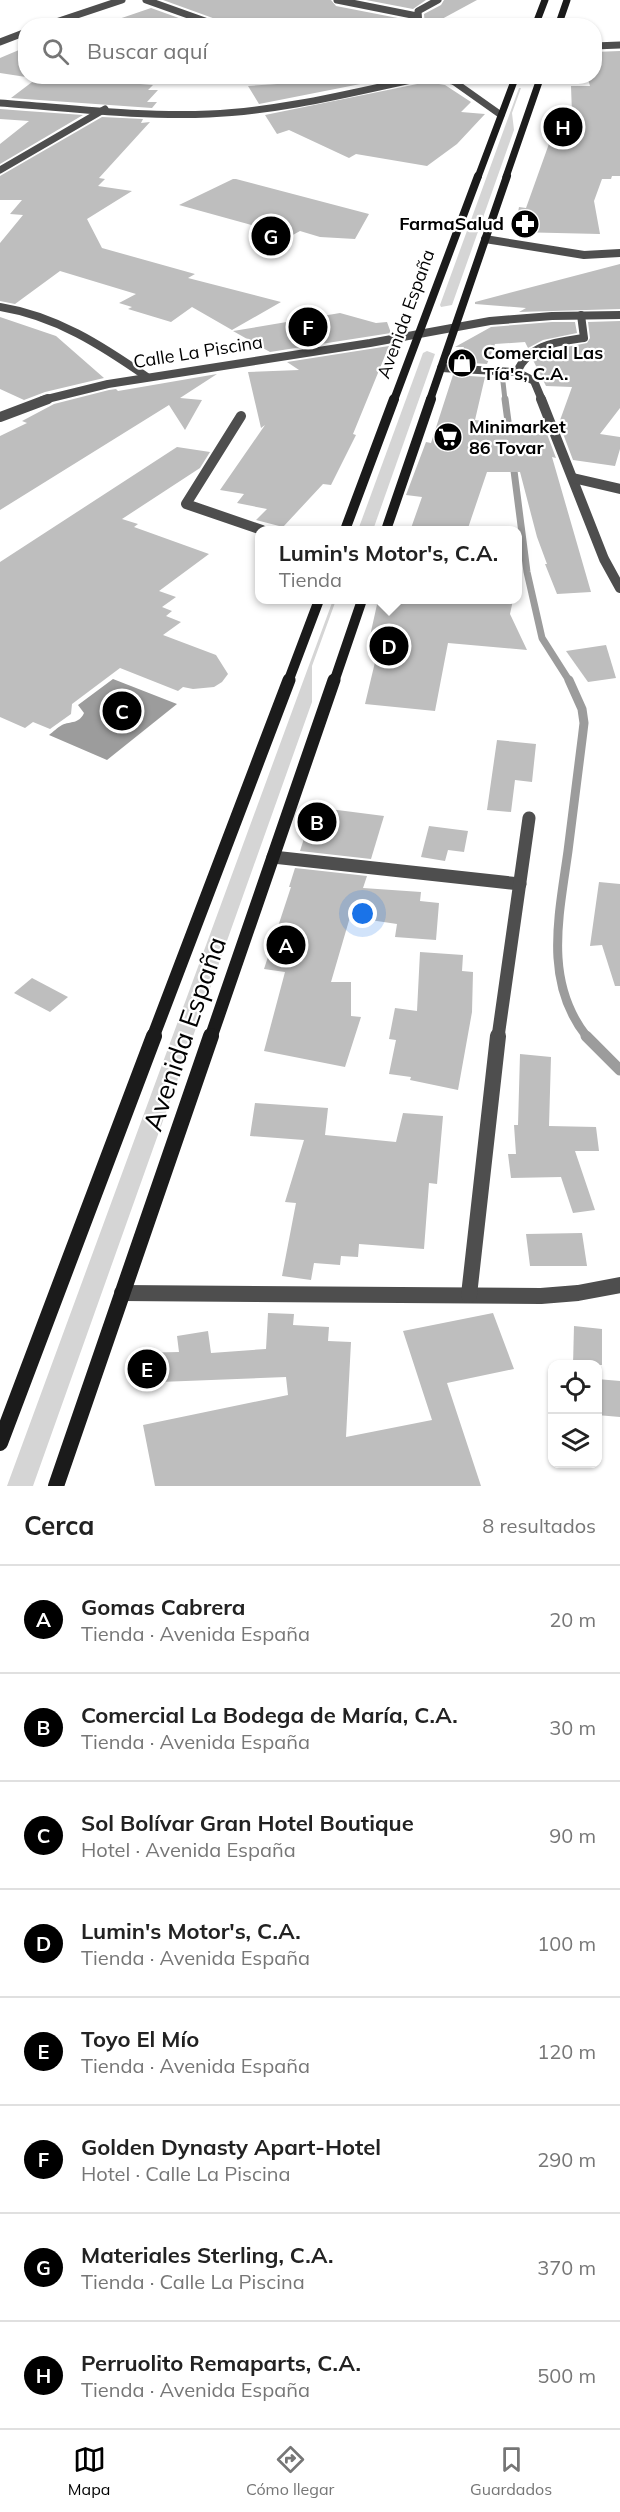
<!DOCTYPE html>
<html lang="es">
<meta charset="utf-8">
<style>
:root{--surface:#fff;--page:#f2f2f2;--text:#222;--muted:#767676;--line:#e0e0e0;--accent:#000}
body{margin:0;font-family:Mulish,sans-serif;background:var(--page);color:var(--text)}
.controls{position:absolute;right:18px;bottom:18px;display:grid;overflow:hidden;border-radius:12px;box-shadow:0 2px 4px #0004}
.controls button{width:54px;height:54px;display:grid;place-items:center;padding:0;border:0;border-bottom:2px solid var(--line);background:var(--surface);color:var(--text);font:30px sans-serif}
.you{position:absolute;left:363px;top:914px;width:21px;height:21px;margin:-15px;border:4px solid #fff;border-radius:50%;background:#1a73e8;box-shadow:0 0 0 9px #1a73e833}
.badge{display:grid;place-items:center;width:39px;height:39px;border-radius:50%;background:var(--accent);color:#fff;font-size:20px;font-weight:700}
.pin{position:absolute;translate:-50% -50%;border:3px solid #fff;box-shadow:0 2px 6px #0006}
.popup{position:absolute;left:255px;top:526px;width:267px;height:78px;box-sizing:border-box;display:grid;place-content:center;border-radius:12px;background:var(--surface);filter:drop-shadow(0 2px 4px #0005);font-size:20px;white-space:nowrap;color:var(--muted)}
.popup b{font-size:22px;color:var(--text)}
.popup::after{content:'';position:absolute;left:50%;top:100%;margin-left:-12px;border:12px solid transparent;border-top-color:var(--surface)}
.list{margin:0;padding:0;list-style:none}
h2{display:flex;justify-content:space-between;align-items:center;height:78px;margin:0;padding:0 24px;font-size:26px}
h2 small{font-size:20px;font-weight:400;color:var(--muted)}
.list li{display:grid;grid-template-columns:39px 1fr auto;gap:18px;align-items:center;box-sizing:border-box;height:108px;padding:0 24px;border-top:2px solid var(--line)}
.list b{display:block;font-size:22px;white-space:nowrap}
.list p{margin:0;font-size:20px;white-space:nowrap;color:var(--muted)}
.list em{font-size:20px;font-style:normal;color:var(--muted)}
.icon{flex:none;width:33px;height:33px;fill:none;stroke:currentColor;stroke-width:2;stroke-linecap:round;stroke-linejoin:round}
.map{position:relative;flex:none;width:620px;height:1486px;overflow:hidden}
.search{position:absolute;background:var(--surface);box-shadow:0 2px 4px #0004;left:18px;right:18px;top:18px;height:66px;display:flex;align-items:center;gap:15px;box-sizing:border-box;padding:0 21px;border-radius:24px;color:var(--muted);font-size:22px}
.sheet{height:942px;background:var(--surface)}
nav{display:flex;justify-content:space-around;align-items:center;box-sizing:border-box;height:84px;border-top:2px solid var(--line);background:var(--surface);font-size:16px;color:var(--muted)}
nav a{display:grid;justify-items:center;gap:3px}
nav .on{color:var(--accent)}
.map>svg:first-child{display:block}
.green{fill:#d5d5d5}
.water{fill:#9c9c9c}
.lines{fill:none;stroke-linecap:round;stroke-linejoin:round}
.stream-far3{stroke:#9c9c9c;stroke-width:5}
.stream-far2{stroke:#9c9c9c;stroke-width:7}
.stream-far1{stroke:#9c9c9c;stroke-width:9}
.stream{stroke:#9c9c9c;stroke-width:11}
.building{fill:#bebebe}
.minor-far4{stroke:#4e4e4e;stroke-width:7}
.minor-far3{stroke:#4e4e4e;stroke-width:8}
.minor-far2{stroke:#4e4e4e;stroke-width:10}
.minor-far1{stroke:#4e4e4e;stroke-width:13}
.minor{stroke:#4e4e4e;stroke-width:16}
.secondary-far4{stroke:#1b1b1b;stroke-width:7}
.secondary-far3{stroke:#1b1b1b;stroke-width:8}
.secondary-far2{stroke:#1b1b1b;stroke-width:10}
.secondary-far1{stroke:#1b1b1b;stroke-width:13}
.secondary{stroke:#1b1b1b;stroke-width:16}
.labels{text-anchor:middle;stroke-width:4.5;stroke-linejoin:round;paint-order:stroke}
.far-poi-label{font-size:18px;font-weight:bold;fill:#000;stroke:#fff;text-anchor:start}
.far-street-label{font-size:18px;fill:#000;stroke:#fff}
.near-street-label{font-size:27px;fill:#000;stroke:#fff}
</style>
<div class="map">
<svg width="620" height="1486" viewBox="0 0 620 1486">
<rect width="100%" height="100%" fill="#fff"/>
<g class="green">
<polygon points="519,88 521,88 512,113 514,130 452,305 441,307 440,305"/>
<polygon points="427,351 435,354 373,530 358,530 423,353"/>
<polygon points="333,600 336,600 312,666 312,702 33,1486 7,1486"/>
</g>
<path class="water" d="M113 679 177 704 107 760 49 735C53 732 58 727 62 725 71 721 79 724 84 713L78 705Z"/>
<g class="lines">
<polyline class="stream-far3" points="503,382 505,400"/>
<g class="stream-far2">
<polyline points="505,399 511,444"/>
<polyline points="513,463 527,572 542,638 570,682"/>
</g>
<path class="stream-far1" d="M569 680 582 709 584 723C579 766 573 809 568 851 559 916 543 982 587 1037"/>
<polyline class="stream" points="586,1036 620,1070"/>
</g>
<g class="building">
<polygon points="163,0 331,0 336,6 413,21 413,26 225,26 221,21"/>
<polygon points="366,0 426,0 413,9"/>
<polygon points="444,0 477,0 429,26 425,26 424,14 441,5"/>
<polygon points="151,8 201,26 110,26 110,22"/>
<polygon points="26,47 26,77 0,73 0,58"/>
<polygon points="620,51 620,176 612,176 611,179 602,179 594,201 600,234 514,232 519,207 526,208 560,113 572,114 571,86 590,86 587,76 594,76 594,52"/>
<polygon points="40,76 148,76 140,84 153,85 148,90 158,90 147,102 157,102 152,108 11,98"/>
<polygon points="335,76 351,79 357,76 401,76 259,104 248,86 293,83 291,81"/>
<polygon points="427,82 445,85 471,102 461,112 485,114 457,144 427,166 356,154 349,158 289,130 277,134 265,115"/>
<polygon points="0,109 26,111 83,115 0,164 0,144 29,121 0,119"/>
<polygon points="102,117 143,119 141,123 150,122 99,178 105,179 98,186 132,191 87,219 102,248 195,274 188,278 281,302 232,330 192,307 171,322 128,309 132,307 119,303 136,294 60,271 15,304 0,301 0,243 23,215 10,214 22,200 0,200 0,176"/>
<polygon points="233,179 236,179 369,214 355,239 320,237 300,231 291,236 179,205"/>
<polygon points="620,264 620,309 519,312 526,308 475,304 475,302"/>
<polygon points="340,313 376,323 387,322 391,333 270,352 233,331"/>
<polygon points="0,317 56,336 104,378 45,392 24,400 0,389"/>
<polygon points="620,321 620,408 600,434 620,437 620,449 615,466 573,460 559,423 572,387 546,386 533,360 556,349 587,343 590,338 588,322"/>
<polygon points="552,322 575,322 577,333 543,340 528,348 525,342 495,344 487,364 457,362 464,347 455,347 491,327"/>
<polygon points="389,346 353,434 356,435 331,485 323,484 283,527 256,520 267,509 237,503 244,494 220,490 265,425 261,428 248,372 299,370 287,362"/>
<polygon points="217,374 180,398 202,400 185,430 169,405 0,510 0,436 27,423 22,421 54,404 109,390 116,389 118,391"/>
<polygon points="453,375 485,377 475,420 494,422 490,435 547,434 556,458 552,457 591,592 557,594 545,564 547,564 537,537 520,472 487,472 467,531 410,531 422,497 406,495 426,442 431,443"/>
<polygon points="177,447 210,452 200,468 122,519 138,524 134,527 209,554 159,591 176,597 162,607 172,611 166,616 181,622 163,635 216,655 228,674 222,682 214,687 193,689 183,687 178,691 120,668 72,704 71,714 50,729 33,722 25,728 0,717 0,562"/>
<polygon points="378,600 513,600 510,614 527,650 448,643 435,711 365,704 381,637 370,636"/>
<polygon points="606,645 616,678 588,682 566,651"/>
<polygon points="497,740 536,744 532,782 515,780 511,812 487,810"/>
<polygon points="314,807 384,816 371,859 300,851"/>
<polygon points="429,826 468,831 464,852 448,850 445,861 421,857"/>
<polygon points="295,868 367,876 363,888 421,892 420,901 439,903 436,940 395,937 397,924 350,917 331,982 351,982 351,1016 361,1017 345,1067 264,1051 285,972 264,969 291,887 289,887"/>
<polygon points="599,882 620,884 620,986 615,986 602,945 590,946"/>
<polygon points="420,952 463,955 462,971 473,972 472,1012 458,1090 410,1080 411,1077 389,1074 396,1040 389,1039 395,1008 417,1011"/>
<polygon points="32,978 68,997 50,1012 14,993"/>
<polygon points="520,1054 551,1057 549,1126 596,1127 599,1151 575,1151 595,1210 573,1213 561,1177 511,1178 508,1154 516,1154 514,1125 518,1125"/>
<polygon points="255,1103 328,1108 325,1135 396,1142 403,1113 443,1116 437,1184 429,1183 424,1249 359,1244 358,1257 341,1256 340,1265 314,1263 311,1280 282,1276 296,1203 285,1202 304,1140 250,1136"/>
<polygon points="582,1233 587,1266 530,1266 526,1234"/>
<polygon points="268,1313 294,1314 293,1325 329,1327 328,1341 351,1342 346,1437 432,1420 403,1331 493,1313 514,1369 447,1383 481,1486 155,1486 143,1425 288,1395 286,1377 134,1383 134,1353 179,1352 177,1336 208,1331 211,1353 266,1349"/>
<polygon points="574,1326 602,1329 602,1365 573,1365"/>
<polygon points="597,1379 620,1381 620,1417 597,1415"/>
</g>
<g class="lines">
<g class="minor-far4">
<polyline points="146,0 219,26"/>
<polyline points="337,0 417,16"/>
<polyline points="44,26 122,0"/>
<polyline points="419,26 418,11 438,0"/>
<polyline points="0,42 26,32"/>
<polyline points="594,46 620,45"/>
<polyline points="423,76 453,81 513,76"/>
<polyline points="453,81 501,115"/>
<path d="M0 103C70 108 140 117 209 114 282 111 354 92 425 77"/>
<polyline points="0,170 105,109"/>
</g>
<g class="minor-far3">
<polyline points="485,239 584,255 620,253"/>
<path d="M0 307C56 316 101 345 147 377"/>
<path d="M441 368 517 372C529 344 557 342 584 338L581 315"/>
<polyline points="517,372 534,381 542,400"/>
<polyline points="43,400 108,384 370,343 490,321 552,316 620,315"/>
</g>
<g class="minor-far2">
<polyline points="541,399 604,559 620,588"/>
<polyline points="241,416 186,504 262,530"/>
<polyline points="0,417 48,399"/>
<polyline points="573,478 620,489"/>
</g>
<g class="minor-far1">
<polyline points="273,857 520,884"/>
<polyline points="498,1037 529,818"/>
</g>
<g class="minor">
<polyline points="122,1293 541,1296 578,1293 620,1285"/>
<polyline points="469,1295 498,1036"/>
</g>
<g class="secondary-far4">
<polyline points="535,26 545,0"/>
<polyline points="558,26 567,0"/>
<polyline points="478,177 516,76"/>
<polyline points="506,177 541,76"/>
</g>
<g class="secondary-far3">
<polyline points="394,400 478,176"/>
<polyline points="430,400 507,176"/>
</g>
<g class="secondary-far2">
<polyline points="345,530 394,399"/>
<polyline points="386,530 431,399"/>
<polyline points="288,682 319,600"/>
<polyline points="334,682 362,600"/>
</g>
<g class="secondary-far1">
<polyline points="153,1037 289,680"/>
<polyline points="211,1037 334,680"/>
</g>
<g class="secondary">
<polyline points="0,1443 154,1036"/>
<polyline points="56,1486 211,1036"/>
</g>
</g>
<defs>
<g id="pharmacy-disc" transform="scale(1.5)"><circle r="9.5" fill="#000" stroke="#fff"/><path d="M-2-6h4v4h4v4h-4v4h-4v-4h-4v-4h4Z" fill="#fff"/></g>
<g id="shop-disc" transform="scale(1.5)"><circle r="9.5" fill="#000" stroke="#fff"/><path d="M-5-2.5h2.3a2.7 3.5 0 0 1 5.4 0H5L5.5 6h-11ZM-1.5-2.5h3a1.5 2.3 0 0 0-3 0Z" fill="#fff"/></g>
<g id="supermarket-disc" transform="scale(1.5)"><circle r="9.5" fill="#000" stroke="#fff"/><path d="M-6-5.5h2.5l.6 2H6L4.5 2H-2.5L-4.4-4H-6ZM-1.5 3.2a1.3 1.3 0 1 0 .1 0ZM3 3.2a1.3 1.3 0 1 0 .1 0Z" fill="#fff"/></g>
</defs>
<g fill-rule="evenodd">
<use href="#pharmacy-disc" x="525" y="224"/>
<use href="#shop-disc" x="462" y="363"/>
<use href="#supermarket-disc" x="448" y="437"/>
</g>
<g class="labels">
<g class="far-poi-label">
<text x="504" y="230" text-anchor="end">FarmaSalud</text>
<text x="483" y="359">Comercial Las<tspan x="483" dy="21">Tía's, C.A.</tspan></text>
<text x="469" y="433">Minimarket<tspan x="469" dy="21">86 Tovar</tspan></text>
</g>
<g class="far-street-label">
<text transform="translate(406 314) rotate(-70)" y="6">Avenida España</text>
<text transform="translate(198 352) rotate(-9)" y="6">Calle La Piscina</text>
</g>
<g class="near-street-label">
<text transform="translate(185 1034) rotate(-71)" y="9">Avenida España</text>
</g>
</g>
</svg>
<div class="controls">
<button><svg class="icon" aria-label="locate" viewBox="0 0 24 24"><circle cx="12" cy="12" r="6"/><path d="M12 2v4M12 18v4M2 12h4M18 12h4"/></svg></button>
<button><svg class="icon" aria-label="layers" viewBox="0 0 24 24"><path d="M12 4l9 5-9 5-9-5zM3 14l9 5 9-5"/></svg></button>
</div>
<div class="you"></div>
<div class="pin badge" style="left:286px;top:945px">A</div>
<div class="pin badge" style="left:317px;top:822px">B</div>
<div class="pin badge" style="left:122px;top:711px">C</div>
<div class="pin badge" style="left:389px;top:646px">D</div>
<div class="popup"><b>Lumin's Motor's, C.A.</b>Tienda</div>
<div class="pin badge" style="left:147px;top:1369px">E</div>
<div class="pin badge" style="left:308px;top:327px">F</div>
<div class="pin badge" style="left:271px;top:236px">G</div>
<div class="pin badge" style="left:563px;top:127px">H</div>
<div class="search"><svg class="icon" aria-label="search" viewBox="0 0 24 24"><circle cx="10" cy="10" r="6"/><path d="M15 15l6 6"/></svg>Buscar aquí</div>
</div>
<section class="sheet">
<h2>Cerca<small>8 resultados</small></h2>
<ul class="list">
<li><span class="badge">A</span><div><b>Gomas Cabrera</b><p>Tienda · Avenida España</p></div><em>20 m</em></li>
<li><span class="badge">B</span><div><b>Comercial La Bodega de María, C.A.</b><p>Tienda · Avenida España</p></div><em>30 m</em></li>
<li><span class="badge">C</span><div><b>Sol Bolívar Gran Hotel Boutique</b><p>Hotel · Avenida España</p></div><em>90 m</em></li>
<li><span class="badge">D</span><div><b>Lumin's Motor's, C.A.</b><p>Tienda · Avenida España</p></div><em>100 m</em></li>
<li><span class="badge">E</span><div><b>Toyo El Mío</b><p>Tienda · Avenida España</p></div><em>120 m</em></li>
<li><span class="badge">F</span><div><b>Golden Dynasty Apart-Hotel</b><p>Hotel · Calle La Piscina</p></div><em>290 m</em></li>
<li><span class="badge">G</span><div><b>Materiales Sterling, C.A.</b><p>Tienda · Calle La Piscina</p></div><em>370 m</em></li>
<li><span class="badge">H</span><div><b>Perruolito Remaparts, C.A.</b><p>Tienda · Avenida España</p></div><em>500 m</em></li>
</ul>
</section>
<nav>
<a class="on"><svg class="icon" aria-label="map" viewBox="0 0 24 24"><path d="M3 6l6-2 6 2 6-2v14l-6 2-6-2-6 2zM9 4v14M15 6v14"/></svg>Mapa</a>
<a><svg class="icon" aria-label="directions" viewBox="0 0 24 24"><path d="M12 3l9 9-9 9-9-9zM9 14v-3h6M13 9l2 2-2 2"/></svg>Cómo llegar</a>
<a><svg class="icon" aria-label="saved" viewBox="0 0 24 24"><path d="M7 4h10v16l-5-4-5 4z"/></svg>Guardados</a>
</nav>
